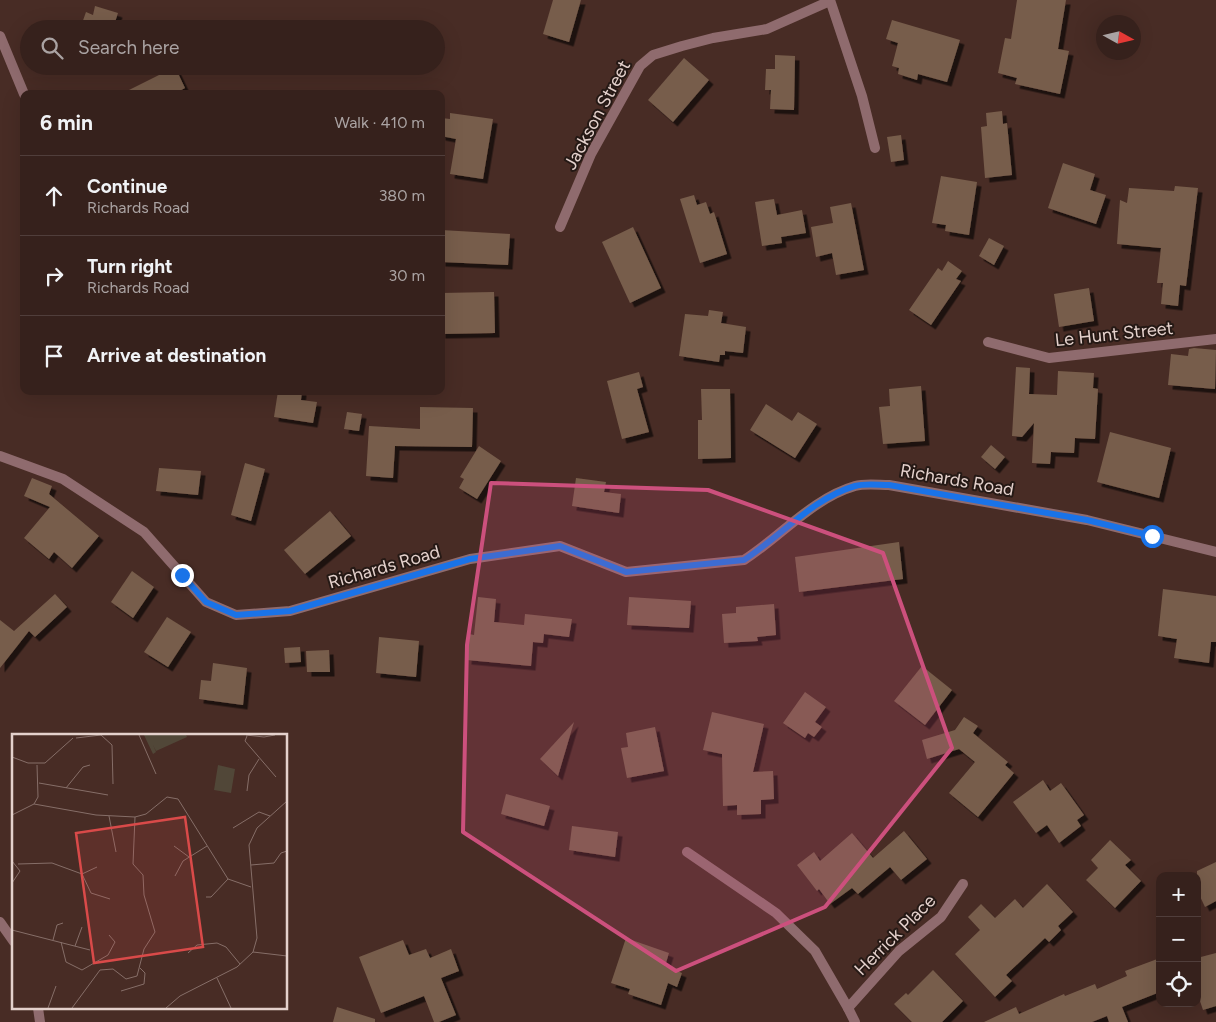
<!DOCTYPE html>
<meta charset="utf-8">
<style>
:root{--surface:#36211c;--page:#3d2925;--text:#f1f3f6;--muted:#aaa3a3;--line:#503e3b}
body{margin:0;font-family:Figtree,sans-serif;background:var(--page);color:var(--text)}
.controls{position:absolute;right:15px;bottom:15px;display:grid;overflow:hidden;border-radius:10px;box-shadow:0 5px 20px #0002}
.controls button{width:45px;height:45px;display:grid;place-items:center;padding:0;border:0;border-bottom:1px solid var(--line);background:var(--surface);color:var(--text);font:25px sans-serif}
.compass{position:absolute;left:1096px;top:15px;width:45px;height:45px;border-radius:50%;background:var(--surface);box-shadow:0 5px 20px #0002;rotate:98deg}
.stop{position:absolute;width:15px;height:15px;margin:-11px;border:4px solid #1a73e8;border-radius:50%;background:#fff}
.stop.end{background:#1a73e8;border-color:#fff;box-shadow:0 1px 5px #0008}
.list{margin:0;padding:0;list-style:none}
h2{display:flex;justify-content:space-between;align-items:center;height:65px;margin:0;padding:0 20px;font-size:21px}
h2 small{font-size:16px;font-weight:400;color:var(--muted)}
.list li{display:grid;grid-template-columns:32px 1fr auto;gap:15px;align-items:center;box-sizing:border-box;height:80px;padding:0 20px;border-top:1px solid var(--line)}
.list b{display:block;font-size:19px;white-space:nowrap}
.list p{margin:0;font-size:16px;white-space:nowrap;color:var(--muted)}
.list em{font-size:16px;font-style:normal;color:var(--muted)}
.icon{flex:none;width:28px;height:28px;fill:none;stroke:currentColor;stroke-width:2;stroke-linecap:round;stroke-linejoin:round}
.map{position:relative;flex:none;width:1216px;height:1022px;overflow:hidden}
.search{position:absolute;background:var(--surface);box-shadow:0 5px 20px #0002;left:20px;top:20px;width:425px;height:55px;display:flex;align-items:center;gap:12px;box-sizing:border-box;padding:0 18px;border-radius:28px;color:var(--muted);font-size:19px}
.panel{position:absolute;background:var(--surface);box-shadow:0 5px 20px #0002;left:20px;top:90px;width:425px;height:305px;border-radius:10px}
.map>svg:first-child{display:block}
.building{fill:#775d4b;filter:url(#shadow)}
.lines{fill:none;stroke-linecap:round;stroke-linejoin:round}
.minor{stroke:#8f6b6e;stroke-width:10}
.tertiary{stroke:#8f6b6e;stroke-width:10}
.route{stroke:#1a73e8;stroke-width:6}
.marked{fill:#cc507d;fill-opacity:0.2;stroke:#cc507d;stroke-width:4;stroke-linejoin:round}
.labels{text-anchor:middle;stroke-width:4;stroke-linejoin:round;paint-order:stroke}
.street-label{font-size:18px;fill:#e4d1cc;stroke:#251915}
.inset-road{fill:none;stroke:#866e68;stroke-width:1}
.view{fill:#d94a49;fill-opacity:0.15;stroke:#d94a49;stroke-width:2.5}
.inset-edge{fill:none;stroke:#e4d1cc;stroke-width:2.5}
</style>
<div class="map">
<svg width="1216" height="1022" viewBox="0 0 1216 1022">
<defs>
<filter id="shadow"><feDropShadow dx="4.5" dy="4.5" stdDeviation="0" flood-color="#0009"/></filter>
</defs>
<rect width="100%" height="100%" fill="#482c25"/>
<g class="building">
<polygon points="553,0 581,0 569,42 543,34"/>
<polygon points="1017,0 1066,0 1058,49 1069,51 1060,94 1015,84 1017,78 998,73 1005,38 1011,39"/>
<polygon points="95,6 118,13 115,22 128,26 127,29 80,29 86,12 93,15"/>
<polygon points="892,20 960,40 947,82 918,74 917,80 898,74 899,68 892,66 898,43 886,39"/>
<polygon points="775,55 795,56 794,110 770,109 771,90 765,90 766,69 775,69"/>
<polygon points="684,58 709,80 673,122 648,100"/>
<polygon points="175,67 185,88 174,94 121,94"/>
<polygon points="1002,111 1003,124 1007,123 1012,175 985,178 981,127 987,126 986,113"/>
<polygon points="450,113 493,119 483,179 450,174 456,139 441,136 441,118 450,119"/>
<polygon points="901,135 904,160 891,162 887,137"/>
<polygon points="1063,163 1095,174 1090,190 1106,195 1096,224 1048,208"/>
<polygon points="941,176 977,182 969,235 945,231 946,225 932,223"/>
<polygon points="1175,186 1198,188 1186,286 1180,285 1178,306 1161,304 1163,283 1157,283 1161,248 1117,244 1120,200 1127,203 1129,188 1174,191"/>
<polygon points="694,195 697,205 706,202 710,214 714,212 727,254 700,263 680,199"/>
<polygon points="774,199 777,215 802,210 806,233 781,237 782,243 762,246 755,202"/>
<polygon points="851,203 864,270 836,275 832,253 816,257 811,227 833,223 830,207"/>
<polygon points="633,227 661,288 630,303 602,242"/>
<polygon points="441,230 510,234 508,265 441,262"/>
<polygon points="989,238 1004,246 994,265 979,256"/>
<polygon points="948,261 962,271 956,279 961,281 931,325 909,310 938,268 942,271"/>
<polygon points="1089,288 1094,321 1059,327 1054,294"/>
<polygon points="494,292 495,333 441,334 441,293"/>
<polygon points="709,310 723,312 721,323 746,327 743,353 725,351 725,355 720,355 719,362 679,356 685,314 708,316"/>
<polygon points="1194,348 1216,350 1215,389 1168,385 1171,354 1188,356 1189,349"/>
<polygon points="1016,367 1030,368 1029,394 1057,395 1058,371 1094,373 1093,388 1098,389 1095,439 1075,438 1074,453 1051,452 1050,464 1032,463 1034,423 1022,437 1012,436"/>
<polygon points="639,372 643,387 637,389 649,432 622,439 607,381"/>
<polygon points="921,386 925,441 883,444 879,407 890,406 889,389"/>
<polygon points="701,389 730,389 731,458 698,459 698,420 702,420"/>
<polygon points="278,391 302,391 301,400 317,402 313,423 274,417"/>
<polygon points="766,404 792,421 798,412 817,424 795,458 750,430"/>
<polygon points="420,407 473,408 472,447 395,446 393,478 366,476 369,426 420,429"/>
<polygon points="347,412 362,414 359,431 344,429"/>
<polygon points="1110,432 1171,448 1159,498 1097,482"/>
<polygon points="991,445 1005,457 995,469 981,457"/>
<polygon points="479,446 501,461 477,499 459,488 464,479 460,477"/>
<polygon points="245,463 265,469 251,521 231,515"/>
<polygon points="159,468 201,471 198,495 156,491"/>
<polygon points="32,478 52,486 49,494 99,536 72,568 54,552 49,559 24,538 50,507 24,496"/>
<polygon points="576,478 606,482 604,492 621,494 619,513 572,506"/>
<polygon points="330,511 351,536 305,574 284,550"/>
<polygon points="899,542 903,579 799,592 795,557"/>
<polygon points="132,571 154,587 133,618 111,602"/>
<polygon points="1163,589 1216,596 1216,642 1211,642 1209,663 1174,658 1177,639 1158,636"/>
<polygon points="55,594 67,607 35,637 29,631 0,668 0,620 14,631"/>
<polygon points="478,597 496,599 494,622 524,625 525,614 572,619 569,637 544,634 543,643 533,642 531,666 467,660 469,634 474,635"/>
<polygon points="629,597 691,601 689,628 627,625"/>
<polygon points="774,604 776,635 757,637 758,641 724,643 722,614 736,613 736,607"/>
<polygon points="167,617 191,632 168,667 144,652"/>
<polygon points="379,637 419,641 416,677 376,673"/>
<polygon points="300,647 301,662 285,663 284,648"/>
<polygon points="329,650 330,672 307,672 306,651"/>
<polygon points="213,663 247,668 243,705 199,699 201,680 211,681"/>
<polygon points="922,666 952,690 925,725 894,701"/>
<polygon points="805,692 826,707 815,722 822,727 814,737 808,733 805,738 783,723"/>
<polygon points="712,712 764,724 753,772 773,771 774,799 761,800 761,814 737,815 737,805 723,806 722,754 703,750"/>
<polygon points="964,717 978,726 973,733 1008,762 1005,765 1014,773 978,817 949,793 975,762 959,749 927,759 922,740 955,730"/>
<polygon points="574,722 558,776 540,759"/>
<polygon points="655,727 664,771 627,778 621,748 628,747 626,733"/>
<polygon points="1043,780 1050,791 1061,783 1084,815 1077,820 1081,826 1059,843 1047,825 1036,833 1013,802"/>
<polygon points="506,794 550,806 544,826 501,814"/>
<polygon points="572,826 618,832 615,857 569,850"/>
<polygon points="904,831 927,859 901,880 890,867 858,894 852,888 830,904 819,889 817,891 797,865 814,852 820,861 852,833 873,858"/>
<polygon points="1110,840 1131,860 1125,865 1141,881 1115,908 1086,880 1098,868 1091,860"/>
<polygon points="1216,862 1216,901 1205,907 1197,890 1197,871"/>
<polygon points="1047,884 1073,912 1058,926 1061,930 1049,942 1045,938 1006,975 1012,981 995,997 955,954 980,930 968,917 981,904 995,918 1015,899 1023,908"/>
<polygon points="626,938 669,953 665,966 682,973 677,987 668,983 661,1005 628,994 630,989 611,983"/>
<polygon points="403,940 409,955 426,949 430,958 451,949 459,971 441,978 456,1015 439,1022 434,1022 424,996 381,1013 359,957"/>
<polygon points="1216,953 1216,1006 1203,1010 1197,992 1197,958"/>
<polygon points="1160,958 1160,992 1122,1007 1128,1022 1109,1022 1107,1016 1092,1022 984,1022 1016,1007 1019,1014 1064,994 1065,996 1095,984 1097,989 1127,976 1125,971"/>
<polygon points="933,970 963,1001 942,1022 912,1022 894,1004 906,993 908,995"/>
<polygon points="337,1007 375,1019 375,1022 333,1022"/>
</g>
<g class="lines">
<g class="minor">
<polyline points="830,0 862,96 875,148"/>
<polyline points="0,36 24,94"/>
<polyline points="560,227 591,154 640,66 653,55 682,46 713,38 767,29 830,1"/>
<polyline points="988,342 1049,358 1216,339"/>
<polyline points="687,852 776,913 815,951 848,1008 855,1022"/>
<polyline points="0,922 14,942"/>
<polyline points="38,1008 40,1022"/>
<polyline points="848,1008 899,951 941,917 963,884"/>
</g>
<path class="tertiary" d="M0 456 63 479 144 532 206 602 236 615 290 611 470 559 560 546 626 572 744 560C780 537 813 498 855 486 865 483 879 485 889 485L1087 520 1216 552"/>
</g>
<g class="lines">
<path class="route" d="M182 575 206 602 236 615 290 611 470 559 560 546 626 572 744 560C780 537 813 498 855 486 865 483 879 485 889 485L1087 520 1152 536"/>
</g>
<path class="marked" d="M491 483 708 490 883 553 952 748 825 907 676 971 463 832 467 645Z"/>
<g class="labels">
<g class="street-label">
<text transform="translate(597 115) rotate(-62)" y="6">Jackson Street</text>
<text transform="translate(1114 334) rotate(-6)" y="6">Le Hunt Street</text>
<text transform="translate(957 480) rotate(10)" y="6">Richards Road</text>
<text transform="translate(384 567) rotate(-16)" y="6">Richards Road</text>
<text transform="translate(895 935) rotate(-45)" y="6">Herrick Place</text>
</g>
</g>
<g transform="translate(12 734)">
<rect width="275" height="275" fill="#482c25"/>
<path d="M132 1H174L175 3 144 17 141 11 144 18 141 20ZM206 31 223 35 219 59 202 56Z" fill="#514738"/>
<path class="inset-road" d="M89 1 100 11 101 50M127 1 144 40M234 1 252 3 263 1M235 2 233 7 264 43M64 4 89 1M0 23 16 29H33L61 4M27 49 96 61M54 54 71 33 78 31M235 57 237 41 247 25M22 70 84 81 123 83 134 80 155 63 166 65 216 145 239 153M0 81 22 70 26 63 25 31M97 82 104 118M221 94 247 78 258 82M162 112 177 123M0 127 8 137 0 149M6 130 40 129 70 140 85 133M239 131 262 129 269 119 275 117M70 140 79 159 98 165M163 142 171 127 195 112M194 163H199L216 145M0 166V186M0 196 78 216M41 206 45 191 51 189M49 208 54 228 70 236 96 221 103 208 97 201M63 212 70 193M241 218 275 222M176 219 185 211 205 209 214 213 228 230M205 244 219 274M109 257 132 250 133 239 128 234M36 274 44 252M60 274 88 236 101 235 114 245 125 242 132 215 143 198 132 161 131 141 121 130 123 83M154 274 168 262 225 233 241 218 245 204 237 111 245 94 275 67"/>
<path class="view" d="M173 83 191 213 82 229 64 99Z"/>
<rect width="275" height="275" class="inset-edge"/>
</g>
</svg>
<div class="controls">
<button>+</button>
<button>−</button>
<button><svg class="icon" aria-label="locate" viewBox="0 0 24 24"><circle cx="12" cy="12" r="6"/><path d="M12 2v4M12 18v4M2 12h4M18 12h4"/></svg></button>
</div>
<svg class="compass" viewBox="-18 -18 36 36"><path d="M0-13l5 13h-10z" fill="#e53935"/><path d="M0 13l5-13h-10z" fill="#aaa3a3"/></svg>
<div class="stop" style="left:1152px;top:536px"></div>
<div class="stop end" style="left:182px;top:575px"></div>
<div class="search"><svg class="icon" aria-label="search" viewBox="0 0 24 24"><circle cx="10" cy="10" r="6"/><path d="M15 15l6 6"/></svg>Search here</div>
<section class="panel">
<h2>6 min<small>Walk · 410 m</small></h2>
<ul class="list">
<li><svg class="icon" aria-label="ahead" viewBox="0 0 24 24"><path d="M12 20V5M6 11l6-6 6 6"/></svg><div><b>Continue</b><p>Richards Road</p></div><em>380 m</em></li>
<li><svg class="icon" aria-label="right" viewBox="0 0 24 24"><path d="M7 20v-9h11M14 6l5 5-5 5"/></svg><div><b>Turn right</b><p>Richards Road</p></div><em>30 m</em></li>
<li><svg class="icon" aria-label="arrive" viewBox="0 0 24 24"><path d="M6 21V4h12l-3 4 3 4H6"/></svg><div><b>Arrive at destination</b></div></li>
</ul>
</section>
</div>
